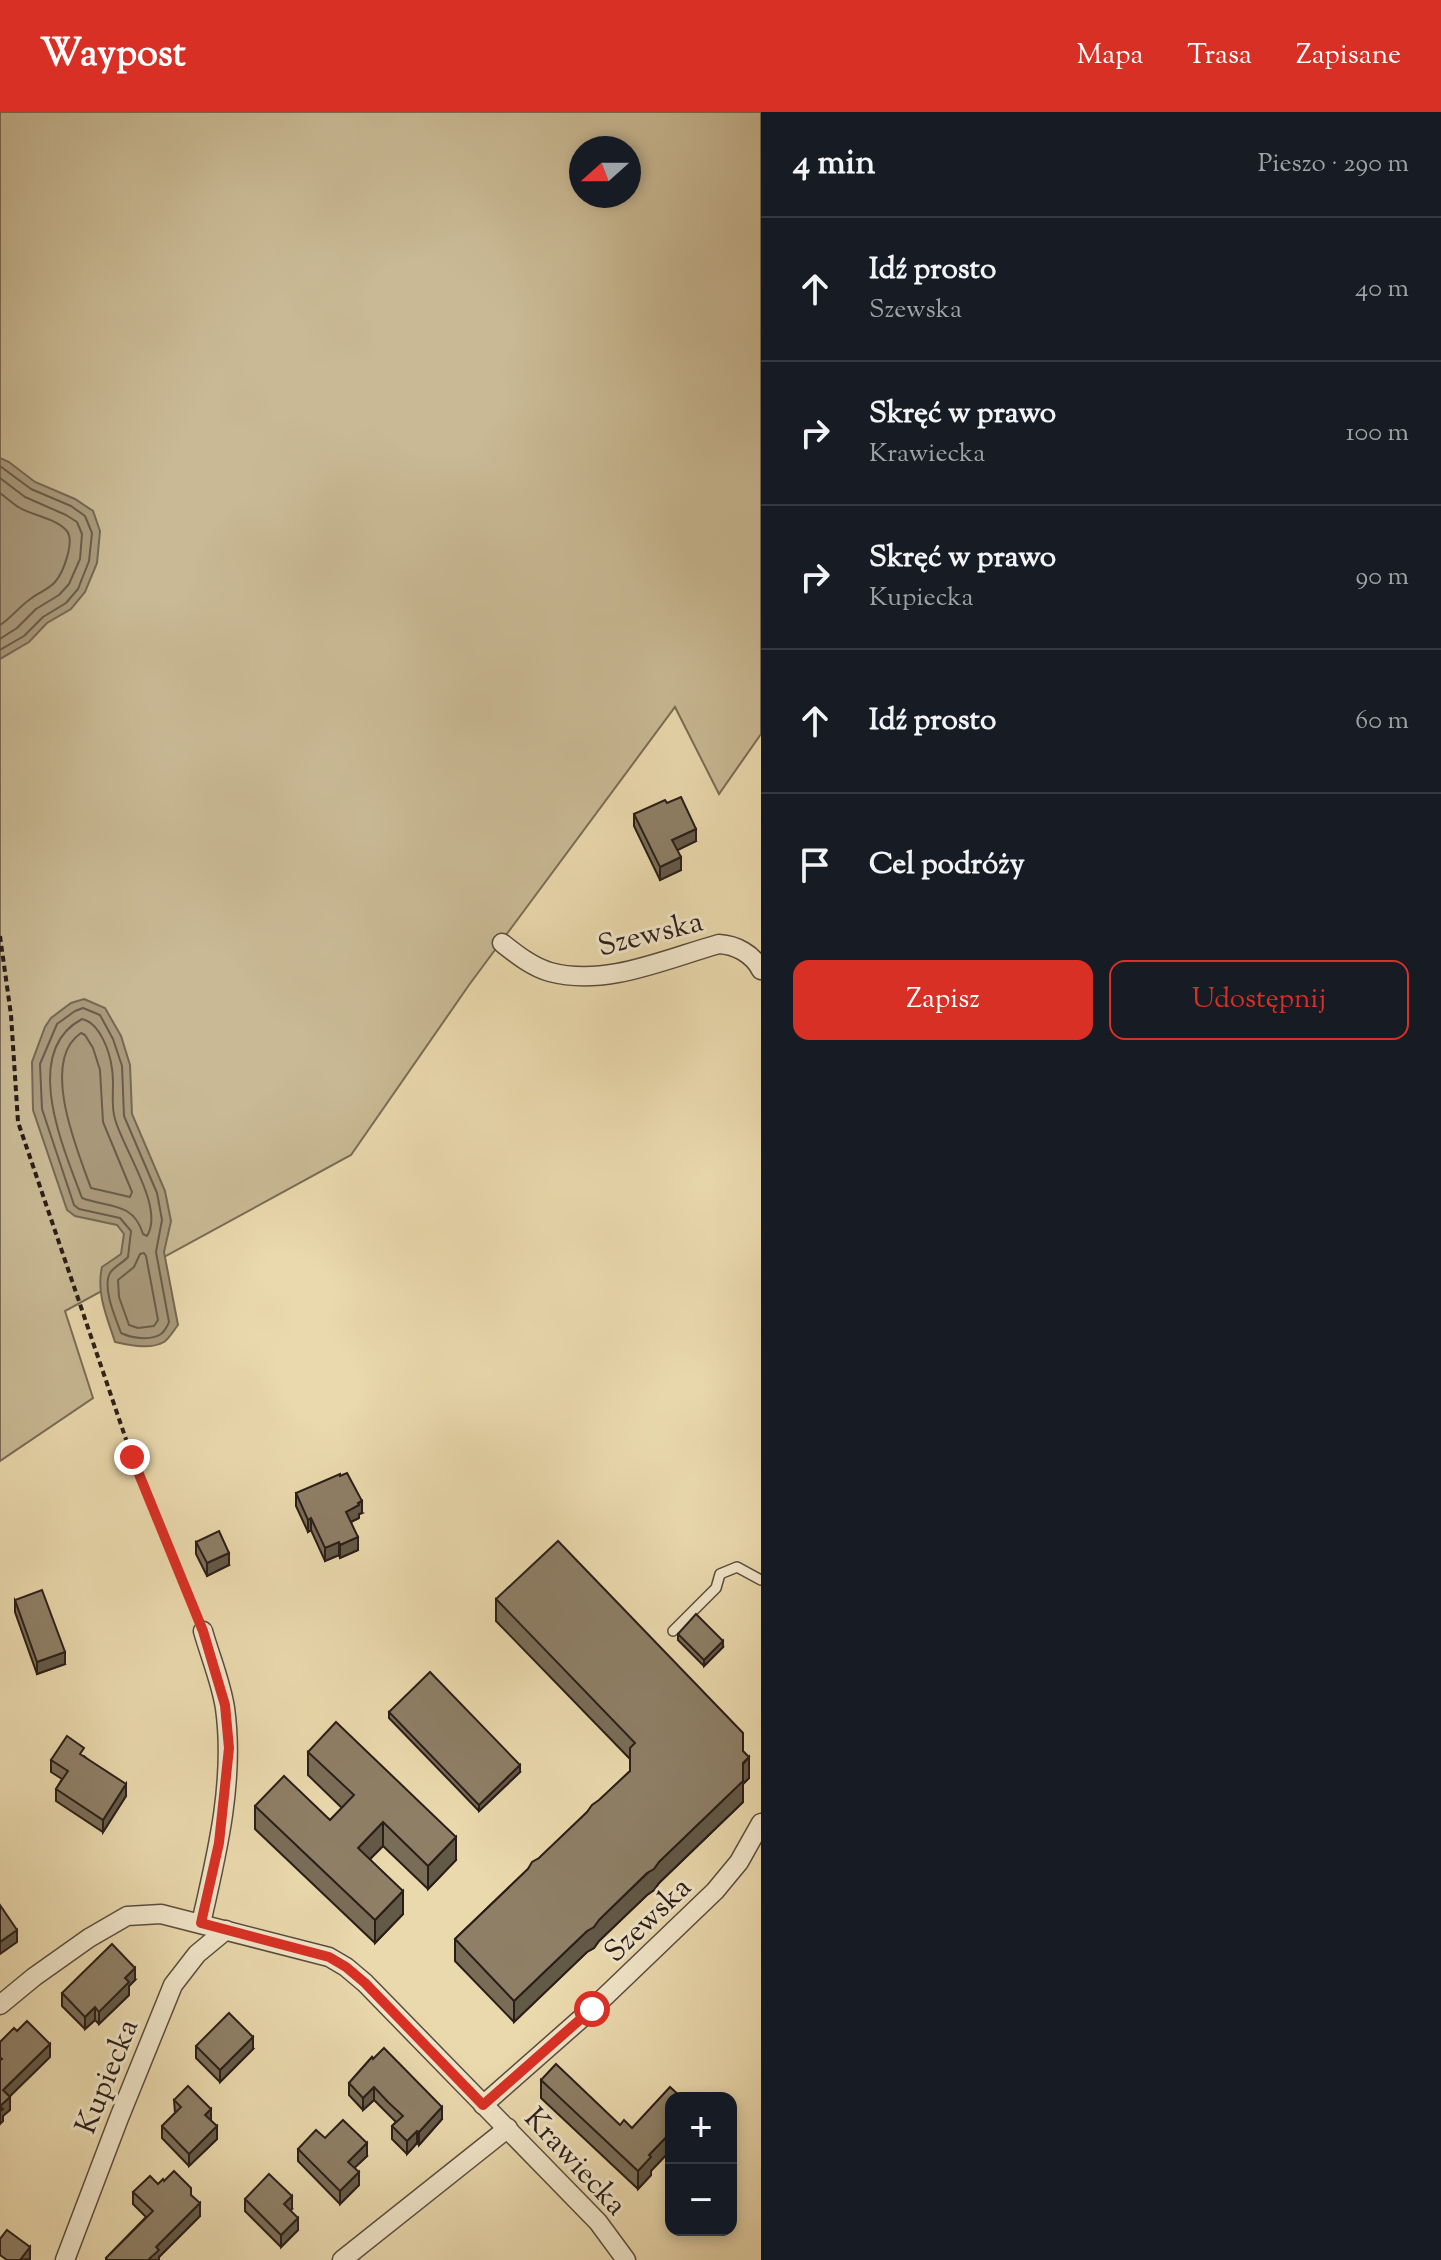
<!DOCTYPE html>
<html lang="pl">
<meta charset="utf-8">
<style>
:root{--surface:#171b24;--page:#242831;--text:#f1f3f6;--muted:#9ea1a6;--line:#363941;--accent:#d93025}
body{margin:0;font-family:"Sorts Mill Goudy",serif;background:var(--page);color:var(--text)}
.controls{position:absolute;right:24px;bottom:24px;display:grid;overflow:hidden;border-radius:16px;box-shadow:0 4px 12px #0003}
.controls button{width:72px;height:72px;display:grid;place-items:center;padding:0;border:0;border-bottom:2px solid var(--line);background:var(--surface);color:var(--text);font:40px sans-serif}
.compass{position:absolute;left:569px;top:24px;width:72px;height:72px;border-radius:50%;background:var(--surface);box-shadow:0 4px 12px #0003;rotate:249deg}
.stop{position:absolute;width:24px;height:24px;margin:-18px;border:6px solid #d93025;border-radius:50%;background:#fff}
.stop.end{background:#d93025;border-color:#fff;box-shadow:0 2px 8px #0008}
.list{margin:0;padding:0;list-style:none}
h2{display:flex;justify-content:space-between;align-items:center;height:104px;margin:0;padding:0 32px;font-size:34px}
h2 small{font-size:26px;font-weight:400;color:var(--muted)}
.list li{display:grid;grid-template-columns:52px 1fr auto;gap:24px;align-items:center;box-sizing:border-box;height:144px;padding:0 32px;border-top:2px solid var(--line)}
.list b{display:block;font-size:30px;white-space:nowrap}
.list p{margin:0;font-size:26px;white-space:nowrap;color:var(--muted)}
.list em{font-size:26px;font-style:normal;color:var(--muted)}
.actions{display:flex;gap:16px;padding:24px 32px}
.actions a{flex:1;padding:18px 0;border:2px solid var(--accent);border-radius:16px;text-align:center;font-size:28px;color:var(--accent)}
.actions .main{background:var(--accent);color:#fff}
.icon{flex:none;width:44px;height:44px;fill:none;stroke:currentColor;stroke-width:2;stroke-linecap:round;stroke-linejoin:round}
.map{position:relative;flex:none;width:761px;height:2148px;overflow:hidden}
header{display:flex;align-items:center;gap:48px;box-sizing:border-box;height:112px;padding:0 40px;background:var(--accent);color:#fff}
header strong{font-size:38px}
nav{display:flex;gap:44px;margin-inline-start:auto;font-size:28px}
main{display:flex}
aside{flex:1;background:var(--surface)}
.map>svg:first-child{display:block}
.green{fill:#c9b994;stroke:#7a6c56;stroke-width:2;fill-rule:evenodd}
.water{fill:#a9997b;stroke:#766854;stroke-width:2}
.lines{fill:none;stroke-linecap:round;stroke-linejoin:round}
.shore{stroke:#6a5c4a;stroke-width:2}
.lane-casing{stroke:#5a4d3e;stroke-width:12}
.street-casing{stroke:#5a4d3e;stroke-width:21}
.path{stroke:#2a1e19;stroke-width:4;stroke-dasharray:6 4;stroke-linecap:butt}
.lane{stroke:#f1e6ca;stroke-width:9}
.street{stroke:#f1e6ca;stroke-width:18}
.wall{fill:#7a6d58;stroke:#2a1e19;stroke-width:2}
.shaded-wall{fill:#635947;stroke:#2a1e19;stroke-width:2}
.building{fill:#8e7f66;stroke:#2a1e19;stroke-width:2}
.route{stroke:#d93025;stroke-width:10}
.labels{text-anchor:middle;stroke-width:6;stroke-linejoin:round;paint-order:stroke}
.street-label{font-size:30px;fill:#2a1e19;stroke:#f1e6ca}
</style>
<header>
<strong>Waypost</strong>
<nav><a>Mapa</a><a>Trasa</a><a>Zapisane</a></nav>
</header>
<main>
<div class="map">
<svg width="761" height="2148" viewBox="0 0 761 2148">
<rect width="100%" height="100%" fill="#ead9ad"/>
<filter id="stains"><feTurbulence type="fractalNoise" baseFrequency=".0025" numOctaves="4"/><feColorMatrix values="0 0 0 0 .2 0 0 0 0 .09 0 0 0 0 .02 0 0 0 .5 -.17"/></filter>
<radialGradient id="worn" r=".72"><stop offset=".6" stop-color="#630" stop-opacity="0"/><stop offset="1" stop-color="#630" stop-opacity=".3"/></radialGradient>
<path class="green" d="M0 0H761V622L719 682 675 595 469 873 351 1043 65 1199 93 1286 0 1349ZM581 36H629V84H581Z"/>
<g class="water">
<polygon points="0,346 9,350 35,370 75,387 93,399 100,419 97,451 85,480 71,497 47,511 29,530 0,547"/>
<path d="M84 887 105 896 121 924 130 953 132 1002 165 1079 171 1109 164 1140 178 1213C174 1218 169 1227 164 1230 150 1238 130 1233 115 1230 107 1205 96 1181 102 1155L121 1142 124 1122 117 1113 75 1104 67 1098 33 998 32 950 45 915 51 906 71 891Z"/>
</g>
<g class="lines">
<g class="shore">
<polyline points="0,354 31,377 71,394 85,404 92,421 89,449 78,477 66,491 43,505 24,524 0,538"/>
<polyline points="0,366 25,385 66,403 77,410 82,422 80,447 69,472 59,483 36,497 17,516 0,527"/>
<path d="M0 381C7 386 13 392 20 396 34 404 55 406 66 418 76 428 63 461 55 470 48 478 37 481 29 488 18 496 11 506 0 513"/>
<path d="M83 896 100 903 113 927 122 954 124 1004 157 1081 162 1108 156 1140 169 1210C168 1213 164 1220 161 1222 150 1229 131 1226 121 1221 116 1207 103 1178 109 1163 111 1156 123 1151 128 1145L131 1119 120 1106 79 1097 74 1093 42 997 40 952 57 912 75 899Z"/>
<path d="M82 907C100 911 110 940 112 957 115 974 110 991 115 1007 123 1037 165 1096 147 1124L143 1122C133 1089 108 1096 82 1086 64 1037 20 940 82 907Z"/>
<path d="M81 921 85 923 93 936 100 958 103 1010 132 1080 130 1085 91 1076C78 1040 39 949 81 921Z"/>
<polygon points="144,1141 146,1144 158,1208 154,1214 138,1216 129,1213 119,1185 118,1168 134,1155 140,1142"/>
</g>
<g class="lane-casing">
<polyline id="lane" points="673,1519 716,1476 720,1462 737,1455 761,1468"/>
</g>
<g class="street-casing">
<g id="street">
<path d="M502 831C516 842 532 855 550 860 606 875 665 847 719 832 736 833 753 842 761 858"/>
<path d="M201 1811C217 1742 235 1668 225 1596 221 1570 210 1544 203 1519"/>
<polyline points="0,1893 34,1865 89,1826 127,1804 161,1802 329,1845 346,1855 365,1871 598,2110 626,2148"/>
<polyline points="483,1993 592,1897 715,1779 739,1750 761,1711"/>
<polyline points="65,2148 119,2006 173,1873 197,1842 226,1818"/>
<polyline points="342,2148 508,2016"/>
</g>
</g>
<polyline class="path" points="0,824 11,903 18,1010 132,1345 196,1501"/>
<use href="#lane" class="lane"/>
<use href="#street" class="street"/>
</g>
<g class="wall">
<polygon points="667,691 696,729 677,738 681,758 660,768 634,714 634,702"/>
<polygon points="296,1381 362,1401 359,1402 359,1406 351,1410 358,1438 340,1446 339,1443 325,1449 311,1418 308,1420 296,1394"/>
<polygon points="196,1430 229,1453 207,1464 196,1442"/>
<polygon points="496,1487 743,1639 749,1666 743,1672 743,1690 659,1771 654,1778 647,1783 599,1829 594,1836 587,1840 514,1910 455,1849 455,1827 630,1659 630,1647 496,1509"/>
<polygon points="15,1488 65,1552 37,1562 15,1500"/>
<polygon points="678,1522 723,1535 704,1554 678,1528"/>
<polygon points="389,1600 520,1660 479,1699 389,1606"/>
<polygon points="308,1640 456,1748 428,1777 383,1734 370,1747 403,1802 375,1831 255,1717 255,1694 330,1708 342,1696 308,1663"/>
<polygon points="84,1644 126,1684 103,1720 56,1689 56,1677 62,1667 51,1660 51,1648"/>
<polygon points="135,1868 129,1874 129,1883 99,1912 95,1908 85,1917 62,1894 62,1881"/>
<polygon points="196,1934 253,1937 220,1970 196,1946"/>
<polygon points="372,1945 442,2007 419,2033 417,2031 407,2042 392,2027 392,2014 396,2010 374,1988 363,1998 349,1983 349,1971"/>
<polygon points="541,1968 651,2059 651,2063 638,2077 541,1986"/>
<polygon points="174,1988 211,2008 217,2027 189,2054 162,2026 162,2014 175,2001"/>
<polygon points="325,2026 367,2044 354,2056 359,2073 340,2092 298,2049 298,2037"/>
<polygon points="158,2072 191,2083 200,2104 159,2145 159,2148 106,2148 106,2146 146,2105 133,2092 133,2080"/>
<polygon points="245,2087 292,2097 290,2099 298,2118 281,2135 245,2099"/>
</g>
<g class="shaded-wall">
<polygon points="696,717 696,729 672,741 672,728"/>
<polygon points="681,745 681,758 660,768 660,755"/>
<polygon points="362,1389 362,1401 359,1402 359,1406 346,1412 346,1400"/>
<polygon points="311,1406 311,1418 308,1420 308,1408"/>
<polygon points="358,1425 358,1438 340,1446 340,1433"/>
<polygon points="339,1430 339,1443 325,1449 325,1436"/>
<polygon points="229,1441 229,1453 207,1464 207,1451"/>
<polygon points="723,1529 723,1535 704,1554 704,1548"/>
<polygon points="65,1540 65,1552 37,1562 37,1550"/>
<polygon points="749,1645 749,1666 743,1672 743,1690 659,1771 654,1778 647,1783 599,1829 594,1836 587,1840 514,1910 514,1889 659,1750"/>
<polygon points="520,1653 520,1660 479,1699 479,1693"/>
<polygon points="126,1672 126,1684 103,1720 103,1708"/>
<polygon points="383,1710 383,1734 358,1759 358,1736"/>
<polygon points="456,1725 456,1748 428,1777 428,1754"/>
<polygon points="403,1779 403,1802 375,1831 375,1808"/>
<polygon points="17,1818 17,1830 0,1842 0,1830"/>
<polygon points="135,1856 135,1868 129,1874 129,1883 99,1912 99,1900 125,1866"/>
<polygon points="95,1895 95,1908 85,1917 85,1905"/>
<polygon points="253,1925 253,1937 220,1970 220,1958"/>
<polygon points="50,1932 50,1945 3,1991 3,1978"/>
<polygon points="374,1975 374,1988 363,1998 363,1986"/>
<polygon points="10,1985 10,1998 3,2004 3,2009 0,2012 0,1994"/>
<polygon points="442,1995 442,2007 419,2033 419,2020"/>
<polygon points="211,1997 211,2009 205,2003"/>
<polygon points="217,2014 217,2027 189,2054 189,2042"/>
<polygon points="417,2019 417,2031 407,2042 407,2029"/>
<polygon points="671,2020 671,2038 651,2059 651,2063 638,2077 638,2059 649,2043"/>
<polygon points="367,2031 367,2044 348,2062 348,2050"/>
<polygon points="359,2060 359,2073 340,2092 340,2079"/>
<polygon points="292,2084 292,2097 284,2105 284,2092"/>
<polygon points="200,2091 200,2104 159,2145 159,2148 148,2148 156,2135"/>
<polygon points="298,2106 298,2118 281,2135 281,2123"/>
<polygon points="30,2135 30,2147 20,2148"/>
</g>
<g class="building">
<polygon points="681,685 696,717 672,728 681,745 660,755 634,702 665,688 667,691"/>
<polygon points="347,1361 362,1389 358,1391 359,1393 346,1400 358,1425 340,1433 339,1430 325,1436 311,1406 308,1408 296,1381 340,1362 340,1364"/>
<polygon points="219,1419 229,1441 207,1451 196,1430"/>
<polygon points="558,1429 743,1621 743,1639 749,1645 743,1651 743,1669 659,1750 654,1757 647,1761 599,1808 594,1815 587,1819 514,1889 455,1827 528,1757 532,1750 539,1746 587,1700 592,1693 599,1688 630,1659 630,1636 635,1631 496,1487"/>
<polygon points="42,1478 65,1540 37,1550 15,1488"/>
<polygon points="696,1502 723,1529 704,1548 678,1522"/>
<polygon points="430,1560 520,1653 479,1693 389,1600"/>
<polygon points="336,1610 456,1725 428,1754 383,1710 358,1736 403,1779 375,1808 255,1694 284,1664 330,1708 354,1683 308,1640"/>
<polygon points="67,1624 84,1636 80,1642 126,1672 103,1708 56,1677 68,1659 51,1648"/>
<polygon points="0,1793 17,1818 0,1830"/>
<polygon points="112,1832 135,1856 125,1866 129,1870 99,1900 95,1895 85,1905 62,1881"/>
<polygon points="229,1901 253,1925 220,1958 196,1934"/>
<polygon points="27,1909 50,1932 3,1978 10,1985 0,1994 3,1997 0,1999 0,1948 2,1947 0,1945 0,1930 14,1916 17,1919"/>
<polygon points="384,1936 442,1995 419,2020 417,2019 407,2029 392,2014 403,2004 388,1990 374,1975 363,1986 349,1971 372,1945 373,1947"/>
<polygon points="556,1952 620,2013 624,2008 632,2016 670,1975 682,1986 671,1986 671,2020 649,2043 651,2045 638,2059 541,1968"/>
<polygon points="188,1974 211,1997 205,2003 217,2014 189,2042 162,2014 181,1995 174,1988"/>
<polygon points="343,2008 367,2031 348,2050 359,2060 340,2079 298,2037 316,2018 325,2026"/>
<polygon points="174,2059 191,2076 191,2083 200,2091 156,2135 159,2138 148,2148 108,2148 106,2146 153,2099 133,2080 150,2064 158,2072 163,2067 164,2069"/>
<polygon points="269,2062 292,2084 284,2092 298,2106 281,2123 245,2087"/>
<polygon points="7,2118 30,2135 20,2148 7,2148 0,2143 0,2127"/>
</g>
<g class="lines">
<polyline class="route" points="132,1345 203,1519 225,1593 229,1636 219,1731 201,1811 329,1845 346,1855 365,1871 483,1993 592,1897"/>
</g>
<g class="labels">
<g class="street-label">
<text transform="translate(650 821) rotate(-14)" y="10">Szewska</text>
<text transform="translate(647 1807) rotate(-44)" y="10">Szewska</text>
<text transform="translate(106 1964) rotate(-68)" y="10">Kupiecka</text>
<text transform="translate(576 2049) rotate(47)" y="10">Krawiecka</text>
</g>
</g>
<rect width="100%" height="100%" filter="url(#stains)"/>
<rect width="100%" height="100%" fill="url(#worn)"/>
</svg>
<div class="controls">
<button>+</button>
<button>−</button>
</div>
<svg class="compass" viewBox="-18 -18 36 36"><path d="M0-13l5 13h-10z" fill="#e53935"/><path d="M0 13l5-13h-10z" fill="#9ea1a6"/></svg>
<div class="stop" style="left:592px;top:1897px"></div>
<div class="stop end" style="left:132px;top:1345px"></div>
</div>
<aside>
<h2>4 min<small>Pieszo · 290 m</small></h2>
<ul class="list">
<li><svg class="icon" aria-label="ahead" viewBox="0 0 24 24"><path d="M12 20V5M6 11l6-6 6 6"/></svg><div><b>Idź prosto</b><p>Szewska</p></div><em>40 m</em></li>
<li><svg class="icon" aria-label="right" viewBox="0 0 24 24"><path d="M7 20v-9h11M14 6l5 5-5 5"/></svg><div><b>Skręć w prawo</b><p>Krawiecka</p></div><em>100 m</em></li>
<li><svg class="icon" aria-label="right" viewBox="0 0 24 24"><path d="M7 20v-9h11M14 6l5 5-5 5"/></svg><div><b>Skręć w prawo</b><p>Kupiecka</p></div><em>90 m</em></li>
<li><svg class="icon" aria-label="ahead" viewBox="0 0 24 24"><path d="M12 20V5M6 11l6-6 6 6"/></svg><div><b>Idź prosto</b></div><em>60 m</em></li>
<li><svg class="icon" aria-label="arrive" viewBox="0 0 24 24"><path d="M6 21V4h12l-3 4 3 4H6"/></svg><div><b>Cel podróży</b></div></li>
</ul>
<div class="actions"><a class="main">Zapisz</a><a>Udostępnij</a></div>
</aside>
</main>
